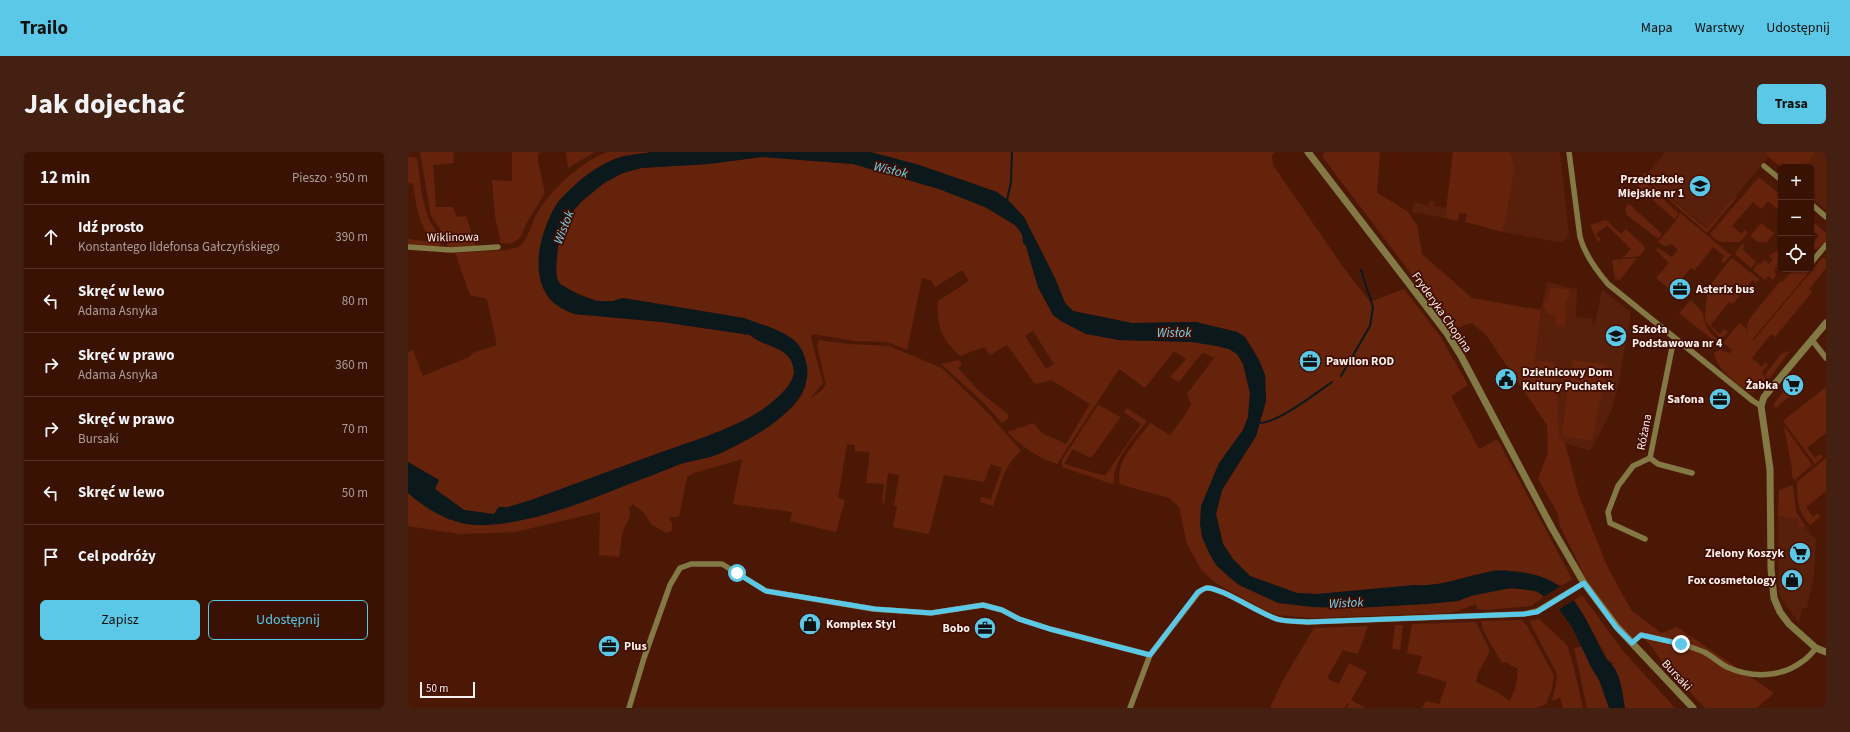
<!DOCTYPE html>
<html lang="pl">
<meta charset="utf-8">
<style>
:root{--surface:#391204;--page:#442013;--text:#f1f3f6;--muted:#ab9e9a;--line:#533226;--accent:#5ac8e6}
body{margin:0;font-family:"Source Sans 3",sans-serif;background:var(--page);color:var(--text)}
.controls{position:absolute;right:12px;top:12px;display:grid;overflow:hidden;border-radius:6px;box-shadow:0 1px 3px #0004}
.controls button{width:36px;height:36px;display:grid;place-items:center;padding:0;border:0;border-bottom:1px solid var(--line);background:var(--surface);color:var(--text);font:20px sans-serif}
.scale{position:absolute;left:12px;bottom:10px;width:55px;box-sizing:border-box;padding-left:4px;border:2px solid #f9f0ed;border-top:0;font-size:11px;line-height:14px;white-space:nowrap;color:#f9f0ed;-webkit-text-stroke:3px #410d00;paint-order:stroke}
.stop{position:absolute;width:12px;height:12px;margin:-9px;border:3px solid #5ac8e6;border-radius:50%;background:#fff}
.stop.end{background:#5ac8e6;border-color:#fff;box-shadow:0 1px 4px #0008}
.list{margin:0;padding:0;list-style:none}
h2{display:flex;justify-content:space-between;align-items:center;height:52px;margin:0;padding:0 16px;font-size:17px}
h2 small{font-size:13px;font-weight:400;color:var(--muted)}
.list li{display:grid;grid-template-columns:26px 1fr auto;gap:12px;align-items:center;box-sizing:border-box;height:64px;padding:0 16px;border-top:1px solid var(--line)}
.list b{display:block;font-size:15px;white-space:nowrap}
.list p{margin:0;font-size:13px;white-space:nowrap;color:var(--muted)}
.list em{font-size:13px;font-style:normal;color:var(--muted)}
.actions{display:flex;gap:8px;padding:12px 16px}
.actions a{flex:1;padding:9px 0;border:1px solid var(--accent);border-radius:6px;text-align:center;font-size:14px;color:var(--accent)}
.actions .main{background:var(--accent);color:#111}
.icon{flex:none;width:22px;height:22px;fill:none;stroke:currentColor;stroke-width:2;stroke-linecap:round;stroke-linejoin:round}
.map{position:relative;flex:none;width:1418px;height:556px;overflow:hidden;border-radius:6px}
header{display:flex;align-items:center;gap:24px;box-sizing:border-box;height:56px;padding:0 20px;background:var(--accent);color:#111}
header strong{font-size:19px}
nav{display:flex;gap:22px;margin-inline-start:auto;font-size:14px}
.intro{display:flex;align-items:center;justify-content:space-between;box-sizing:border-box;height:96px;padding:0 24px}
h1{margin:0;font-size:28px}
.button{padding:10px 18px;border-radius:6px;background:var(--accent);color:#111;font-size:14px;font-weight:700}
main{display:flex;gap:24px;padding:0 24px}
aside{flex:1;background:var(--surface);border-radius:6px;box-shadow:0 1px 3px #0004}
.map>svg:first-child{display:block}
.built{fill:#581f0b}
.green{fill:#66230c;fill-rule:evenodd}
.water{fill:#0b181c}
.pier{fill:#4c1806}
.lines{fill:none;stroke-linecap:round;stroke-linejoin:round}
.stream{stroke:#0b181c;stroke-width:2}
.minor{stroke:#837945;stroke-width:5.5}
.tertiary{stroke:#837945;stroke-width:7}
.route{stroke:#5ac8e6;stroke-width:5}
.labels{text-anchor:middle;stroke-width:3.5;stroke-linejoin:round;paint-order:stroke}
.poi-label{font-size:12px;font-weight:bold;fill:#f9f0ed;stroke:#410d00;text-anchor:end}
.street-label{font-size:12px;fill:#f9f0ed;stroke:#410d00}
.water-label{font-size:13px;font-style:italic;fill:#6cd6f4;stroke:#410d00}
</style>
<header>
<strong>Trailo</strong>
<nav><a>Mapa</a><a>Warstwy</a><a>Udostępnij</a></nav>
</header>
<div class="intro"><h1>Jak dojechać</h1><a class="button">Trasa</a></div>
<main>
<aside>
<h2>12 min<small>Pieszo · 950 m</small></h2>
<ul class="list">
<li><svg class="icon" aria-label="ahead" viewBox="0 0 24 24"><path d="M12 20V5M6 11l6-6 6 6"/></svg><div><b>Idź prosto</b><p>Konstantego Ildefonsa Gałczyńskiego</p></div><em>390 m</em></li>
<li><svg class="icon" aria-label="left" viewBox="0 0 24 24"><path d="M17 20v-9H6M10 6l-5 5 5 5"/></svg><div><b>Skręć w lewo</b><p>Adama Asnyka</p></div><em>80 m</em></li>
<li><svg class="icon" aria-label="right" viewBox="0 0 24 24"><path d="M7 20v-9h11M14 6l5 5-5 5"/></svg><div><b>Skręć w prawo</b><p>Adama Asnyka</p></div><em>360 m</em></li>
<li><svg class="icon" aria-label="right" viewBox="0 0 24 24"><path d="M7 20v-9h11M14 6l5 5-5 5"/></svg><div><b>Skręć w prawo</b><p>Bursaki</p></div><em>70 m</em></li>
<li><svg class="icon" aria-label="left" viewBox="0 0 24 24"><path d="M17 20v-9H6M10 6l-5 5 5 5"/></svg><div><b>Skręć w lewo</b></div><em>50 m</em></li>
<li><svg class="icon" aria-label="arrive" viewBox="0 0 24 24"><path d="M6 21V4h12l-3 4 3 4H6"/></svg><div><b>Cel podróży</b></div></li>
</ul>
<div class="actions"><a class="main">Zapisz</a><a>Udostępnij</a></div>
</aside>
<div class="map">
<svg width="1418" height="556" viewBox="0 0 1418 556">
<rect width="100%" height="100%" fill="#4c1806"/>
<g class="built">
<polygon points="1102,0 1152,0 1161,83 1155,89 1151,90 1095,80 1107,17"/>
<polygon points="1257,0 1358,0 1362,3 1300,77 1237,24"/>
<polygon points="1408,0 1418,0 1418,58 1403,46 1403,15 1396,15"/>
<polygon points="1021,48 1027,50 1026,53 1038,56 1037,66 1004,60 1006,50 1020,53"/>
<polygon points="1139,130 1169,137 1168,165 1185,167 1184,172 1187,172 1194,138 1223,160 1210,234 1203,260 1182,299 1157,291 1151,284 1149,214 1127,209 1133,158"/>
<polygon points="1370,364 1390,367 1408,388 1406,422 1399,456 1394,456 1391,471 1375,449 1371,440"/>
</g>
<g class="green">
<polygon points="12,0 46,0 45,11 25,13 28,55 45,55 49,65 58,64 68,94 40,97 38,86 23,64"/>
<polygon points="104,0 133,0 130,2 130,10 137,41 118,72 112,86 103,92 93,91 87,64 84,28 104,29"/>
<polygon points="158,0 187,0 160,16"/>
<path d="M200 0H243L212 5 172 29 131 117 135 136 141 146 156 158 166 162 254 170 342 183C356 196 384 194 386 219 386 236 357 257 344 264 315 280 282 290 251 301 208 317 166 332 123 348L100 355H91L86 362 56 358 27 337 31 328 0 310V200L5 198 15 224 61 205 65 201 89 193 79 147 62 143 47 101C61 99 104 101 113 93 121 85 123 72 128 63 141 39 175 8 200 0Z"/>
<path d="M460 0H867L864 3 865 13 935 115 962 150 996 137 1032 184 1060 233 1043 244 1071 297 1088 288 1091 290 1164 427 1153 434C1133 424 1108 416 1085 419 1059 423 1034 435 1007 433L909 442 889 441 842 424 825 407 815 392 808 362 814 338 848 284 858 249 857 223 851 208 837 185 829 180 788 170 724 171 665 159 657 151 647 126 616 65 589 40 511 13Z"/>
<polygon points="917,0 972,0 969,41 999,59 1009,73 1014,102 1064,146 1133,158 1127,209 1144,210 1149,214 1151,284 1157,291 1171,344 1199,414 1223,458 1253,481 1269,475 1366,541 1349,556 1297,556 1257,514 1244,495 1233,483 1224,491 1181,432 1152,374 1150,362 1130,327 1140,301 1139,273 1078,183 1064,171 1045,177 914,4"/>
<polygon points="1045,0 1102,0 1107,17 1095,80 1057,70 1059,62 1051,61 1050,69 1037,66"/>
<polygon points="1358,0 1408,0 1396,15 1373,15 1360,5 1361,3"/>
<path d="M0 5 9 6C12 26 13 48 21 67 25 76 36 85 31 95L0 93V87L24 90C11 72 8 53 5 32L0 31Z"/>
<path d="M354 5 445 12 531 37 577 55 607 73 614 82 630 135 645 163 653 169 678 182 711 188 784 190 809 194 821 197 829 202 835 212 842 241 840 265 835 278 811 312 793 354 808 413 831 433 904 455 947 456 1050 449C1074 439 1113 430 1137 444L1123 454 1076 458 1069 457 1068 452 1043 461 903 466 869 463 854 457 809 432 794 419 779 392 771 355 761 346 714 333 712 332C706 310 730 288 742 271L762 283 778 262 783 252 779 242 806 206 796 201 793 202 771 230 762 225 778 207 766 199 737 236 711 217 649 312C629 306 614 294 599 280L625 271 634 281 658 292 682 252 643 228 627 232 599 193 582 203 576 195 552 204C534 187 528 174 530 149L561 129 554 118 527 135 523 128 514 126 499 198 479 190 446 189 405 182 403 186 415 231 402 247 413 239 418 233 409 193 411 188 440 192 481 194 534 216 581 262 613 299C595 314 593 333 585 354L572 350 573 345 583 347 594 316 583 312 576 330 536 323 521 382 485 375 489 354 486 353 491 323 480 321 476 351H474L476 332 458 331 462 300 447 299V293L439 292 430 346 437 348 428 380 382 369 384 360 325 352 334 307 286 321 279 325 271 365H261L264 371V378L258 381 244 373 236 361 225 352 221 356C224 365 220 369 216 376 213 384 213 396 211 405L191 403 192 360 107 380 51 382 0 374V341L41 368 157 355 273 312 312 301 342 286 365 271 386 254 393 245 398 234 379 184 336 166 215 146 205 149H189L160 137 152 132 149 126 148 109 153 83 165 59 173 50 196 31 215 21 233 16 301 12ZM625 179 646 212 638 217 617 184Z"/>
<polygon points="1236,21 1239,21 1237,25 1299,77 1327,44 1329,45 1299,81 1234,24"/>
<polygon points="1351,25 1373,43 1373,60 1360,49 1353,57 1345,50 1324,74 1333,82 1337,78 1340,81 1332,90 1314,90 1310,89 1302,82"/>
<polygon points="1233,26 1270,61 1267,68 1228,32"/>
<polygon points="1220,51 1254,82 1250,87 1219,63 1217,58"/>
<polygon points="1272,61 1323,103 1316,111 1313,109 1316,104 1305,95 1287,118 1283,116 1264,139 1248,126 1261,111 1248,98 1250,96 1264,105 1270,98 1263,92 1257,94 1250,90 1268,69"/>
<polygon points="1198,68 1213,82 1218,77 1236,94 1237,97 1232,104 1214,106 1223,97 1199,73 1188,82 1193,88 1190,90 1182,73"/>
<polygon points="1403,68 1418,81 1418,89 1409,97 1403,97 1403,94 1411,84 1403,77"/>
<polygon points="1353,71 1366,81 1359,90 1350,90 1342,84"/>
<polygon points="1334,92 1337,93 1334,97 1348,110 1343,116 1327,102"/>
<polygon points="1369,99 1373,101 1373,108 1369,111 1369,115 1366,118 1368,124 1365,128 1360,124 1357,128 1345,118 1350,111 1352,113 1356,108 1361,112 1365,107 1361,104"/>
<path d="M1415 105 1418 108V116L1401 137 1404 140 1367 185 1363 182 1344 206 1354 215 1357 210 1360 213 1354 220 1359 231 1351 239 1340 240C1328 230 1308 217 1306 201L1312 198 1322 201 1324 198 1315 191 1331 171 1338 176 1340 184 1339 173 1342 166 1373 128 1374 130 1386 117H1398L1400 121 1344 188 1345 189Z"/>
<polygon points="1229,106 1212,128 1207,127 1204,108"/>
<path d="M1324 106 1351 127 1348 131 1344 128 1325 152 1321 150 1302 174 1312 182 1316 177 1320 180 1317 184 1311 185 1297 169C1298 134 1302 132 1324 106Z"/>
<polygon points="1142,135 1161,138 1162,145 1158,149 1157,174 1147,172 1148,163 1139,162 1139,157 1136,156 1136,151 1140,148"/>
<path d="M1282 149H1284L1295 161C1296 174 1301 181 1313 190L1310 192 1271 161Z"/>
<polygon points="1379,199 1381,200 1361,227 1356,224 1373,202"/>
<polygon points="551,208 554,213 550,216 574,242 600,262 600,267 594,271 575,250 533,212"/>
<polygon points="1165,208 1199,213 1196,235 1162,230"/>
<polygon points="1160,233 1194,238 1184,289 1154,283"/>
<polygon points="1379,234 1387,240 1368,256 1365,253"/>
<polygon points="1418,235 1418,281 1399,296 1407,306 1412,302 1415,305 1407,312 1375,269"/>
<path d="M690 253 713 265 683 306 665 297 656 312 697 324 733 272 716 260 719 256 739 269C726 286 705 307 706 330L704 332 654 315V308Z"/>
<polygon points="1376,274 1404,313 1387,328 1384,325 1384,317"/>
<path d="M1418 306V339L1398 355 1405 365 1410 361 1412 365 1402 373C1390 360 1389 348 1389 330Z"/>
<polygon points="1385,333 1388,360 1398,375 1391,374 1390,367 1370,364 1371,338"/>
<polygon points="1174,443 1215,499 1267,556 1179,556 1166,496 1177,494 1186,512 1207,512 1200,508 1178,467 1166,448"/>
<polygon points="1131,467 1159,493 1166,516 1175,556 1155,556 1152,546 1144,549 1149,527 1148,520 1121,469"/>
<polygon points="1114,468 1119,474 1146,523 1144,537 1138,552 1128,556 1014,556 1018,549 1031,552 1039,530 1009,521 1014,504 999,501 1004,472 1068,470 1082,499 1070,521 1068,530 1089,540 1102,549 1108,534 1110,517 1097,510 1094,511 1075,478 1073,469"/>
<polygon points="987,473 995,473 992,498 984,497"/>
<polygon points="960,474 950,502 935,498 919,526 931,532 941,511 959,520 943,548 958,556 939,556 941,550 936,556 862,556 874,530 906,476"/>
</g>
<path class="water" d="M243 0H463L511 13 589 40 601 49 616 65 647 126 657 151 665 159 724 171 788 170 829 180 837 185 851 208 857 223 858 249 848 284 814 338 808 362 815 392 825 407 842 424 889 441 909 442 1007 433C1034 435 1058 424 1085 419 1092 418 1101 419 1109 420 1166 424 1175 465 1199 508 1213 518 1214 540 1217 556H1201L1191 528 1184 517 1164 475 1151 457 1129 439 1103 436 1062 444 1050 449 1019 452 947 456 904 455 870 451 831 433 820 424 808 413 801 401 794 385 792 372 793 354 811 311 835 278 840 265 842 241 835 212 829 202 821 197 809 194 784 190 711 188 678 182 653 169 645 163 630 135 618 94 615 91 614 82 607 73 577 55 531 37 445 12 354 5 301 12 233 16 215 21 196 31 173 50 165 59 150 93 148 119 149 126 152 132 171 143 189 149H205L215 146 336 166C352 172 375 178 388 190 395 197 397 205 399 214 405 256 345 286 313 301 300 307 286 308 272 312 265 315 257 318 250 321 193 342 129 374 67 373 44 372 17 357 0 341V310L31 328 27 337 56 358 86 362 91 355H100L123 348C166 332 208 317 251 301 282 290 315 280 344 264 357 257 386 236 386 219 384 194 356 196 342 183L254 170 166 162C157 158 147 154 141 146 121 119 133 79 148 53 153 45 164 36 171 29 182 20 200 8 213 5 223 2 234 2 243 0Z"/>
<polygon class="pier" points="1154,433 1168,447 1150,458 1135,445"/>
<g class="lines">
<g class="stream">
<polyline points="599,48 603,30 604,0"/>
<polyline points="933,224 962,174 965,155 953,118"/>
<path d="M851 271C870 271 907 242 924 230"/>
</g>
<g class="minor">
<path d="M1161 0 1172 85C1177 103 1188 118 1200 132L1345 249 1353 254"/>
<polyline points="1356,14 1373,28"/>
<polyline points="1403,52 1418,65"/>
<polyline points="0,95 43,98 90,95"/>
<polyline points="1403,111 1418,93"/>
<polyline points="1404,188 1418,206"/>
<polyline points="1242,306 1250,312 1284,321"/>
<polyline points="1237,387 1202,371 1200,360 1210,334 1225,314 1242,306 1264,196 1268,188"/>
<path d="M1224 491 1233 483C1254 488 1276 491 1296 500 1304 504 1311 511 1319 515 1343 526 1373 526 1395 509 1400 506 1404 501 1408 496"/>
<polyline points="221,556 236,506 262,433 272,416 283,412 314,412 358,439 465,457 523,461 575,453 594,458 611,467 642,477 742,503"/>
<path d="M722 556 742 503 790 441C792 439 795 437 798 436 811 434 852 462 869 467 878 470 890 469 900 470L1116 462 1129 459 1176 431"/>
</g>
<g class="tertiary">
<polyline points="900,0 1038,180 1053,204 1144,376 1176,431 1209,475 1285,556"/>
<polyline points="1418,171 1356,245 1353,254 1362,317 1363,417 1366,446 1372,460 1381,472 1408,496 1418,500"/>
</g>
</g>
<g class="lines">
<path class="route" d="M329 421 358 439 467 457 523 461 575 453 594 458 611 467 642 477 742 503 790 440C792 439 795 437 798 436 811 434 852 462 869 467 878 470 890 469 900 470L1116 462 1129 460 1176 431 1208 475 1224 491 1233 483 1273 492"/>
</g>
<defs>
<g id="school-disc" transform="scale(1.15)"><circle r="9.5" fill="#5ac8e6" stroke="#410d00"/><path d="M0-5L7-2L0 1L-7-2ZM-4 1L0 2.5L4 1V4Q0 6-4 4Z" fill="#111"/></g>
<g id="office-disc" transform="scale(1.15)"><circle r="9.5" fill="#5ac8e6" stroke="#410d00"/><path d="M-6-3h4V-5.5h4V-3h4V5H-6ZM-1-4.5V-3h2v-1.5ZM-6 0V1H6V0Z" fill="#111"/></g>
<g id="civic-disc" transform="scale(1.15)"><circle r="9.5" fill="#5ac8e6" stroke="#410d00"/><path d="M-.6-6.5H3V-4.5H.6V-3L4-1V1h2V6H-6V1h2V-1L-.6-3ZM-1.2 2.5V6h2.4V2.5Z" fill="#111"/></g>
<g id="supermarket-disc" transform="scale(1.15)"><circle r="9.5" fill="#5ac8e6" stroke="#410d00"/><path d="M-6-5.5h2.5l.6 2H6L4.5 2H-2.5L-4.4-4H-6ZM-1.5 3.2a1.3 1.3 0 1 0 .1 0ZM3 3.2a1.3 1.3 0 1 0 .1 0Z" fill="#111"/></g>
<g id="shop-disc" transform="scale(1.15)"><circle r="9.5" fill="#5ac8e6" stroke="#410d00"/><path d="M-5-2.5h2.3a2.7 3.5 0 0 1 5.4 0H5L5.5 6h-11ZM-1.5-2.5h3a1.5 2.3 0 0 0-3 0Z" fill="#111"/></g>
</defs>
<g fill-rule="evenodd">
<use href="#school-disc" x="1292" y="34"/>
<use href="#office-disc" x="1272" y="137"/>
<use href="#school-disc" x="1208" y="184"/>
<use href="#office-disc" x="902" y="209"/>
<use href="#civic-disc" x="1098" y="227"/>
<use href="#supermarket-disc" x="1385" y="233"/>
<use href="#office-disc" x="1312" y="247"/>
<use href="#supermarket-disc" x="1392" y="401"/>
<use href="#shop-disc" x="1384" y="428"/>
<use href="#shop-disc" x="402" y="472"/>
<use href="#office-disc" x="577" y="476"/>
<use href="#office-disc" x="201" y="494"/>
</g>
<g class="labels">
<g class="poi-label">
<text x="1276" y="31">Przedszkole<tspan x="1276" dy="14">Miejskie nr 1</tspan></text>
<text x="1288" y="141" text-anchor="start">Asterix bus</text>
<text x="1224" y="181" text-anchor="start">Szkoła<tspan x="1224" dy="14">Podstawowa nr 4</tspan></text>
<text x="918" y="213" text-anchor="start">Pawilon ROD</text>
<text x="1114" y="224" text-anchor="start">Dzielnicowy Dom<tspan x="1114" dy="14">Kultury Puchatek</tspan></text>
<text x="1370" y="237">Żabka</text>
<text x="1296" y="251">Safona</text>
<text x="1376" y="405">Zielony Koszyk</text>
<text x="1368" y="432">Fox cosmetology</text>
<text x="418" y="476" text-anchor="start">Komplex Styl</text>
<text x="562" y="480">Bobo</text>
<text x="216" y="498" text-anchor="start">Plus</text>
</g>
<g class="street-label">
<text transform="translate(45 85) rotate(-1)" y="4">Wiklinowa</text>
<text transform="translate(1034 160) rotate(55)" y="4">Fryderyka Chopina</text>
<text transform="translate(1236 280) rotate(-79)" y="4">Różana</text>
<text transform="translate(1269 523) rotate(47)" y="4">Bursaki</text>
</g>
<g class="water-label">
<text transform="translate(483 17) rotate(13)" y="5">Wisłok</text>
<text transform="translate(155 75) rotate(-69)" y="5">Wisłok</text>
<text x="766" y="185">Wisłok</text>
<text transform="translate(938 450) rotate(-3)" y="5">Wisłok</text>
</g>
</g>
</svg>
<div class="controls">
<button>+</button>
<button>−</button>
<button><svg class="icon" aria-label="locate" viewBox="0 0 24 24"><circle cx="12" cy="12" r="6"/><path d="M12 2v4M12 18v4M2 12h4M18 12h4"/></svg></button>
</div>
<div class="scale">50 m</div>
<div class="stop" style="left:329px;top:421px"></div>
<div class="stop end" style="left:1273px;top:492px"></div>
</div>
</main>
